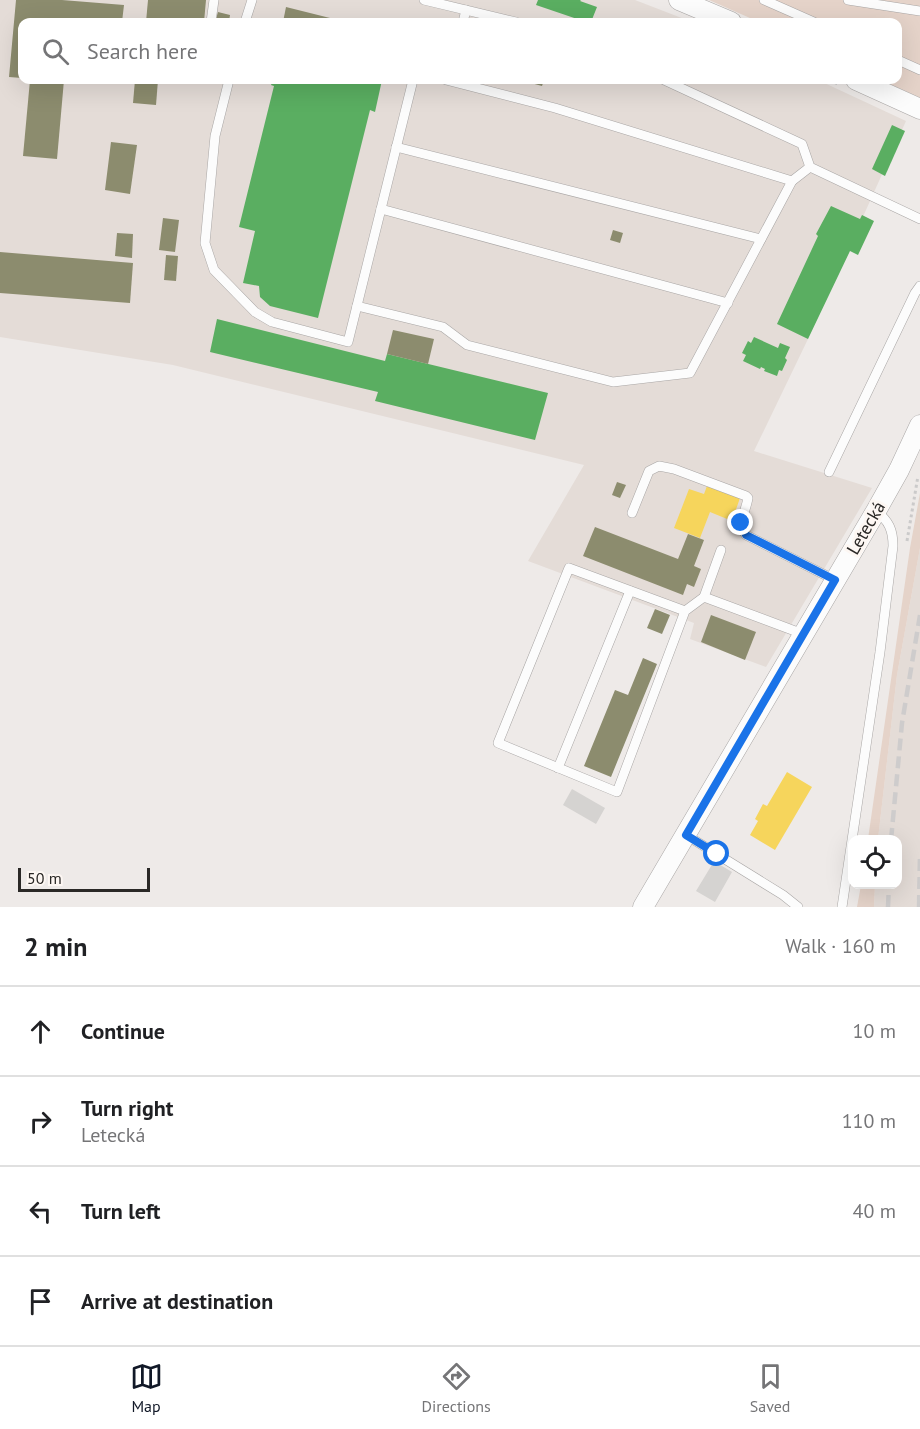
<!DOCTYPE html>
<meta charset="utf-8">
<style>
:root{--surface:#fff;--page:#f6f6f6;--text:#202124;--muted:#757577;--line:#e0e0e0;--accent:#111827}
body{margin:0;font-family:"PT Sans",sans-serif;background:var(--page);color:var(--text)}
.controls{position:absolute;right:18px;bottom:18px;display:grid;overflow:hidden;border-radius:12px;box-shadow:0 6px 24px #0002}
.controls button{width:54px;height:54px;display:grid;place-items:center;padding:0;border:0;border-bottom:2px solid var(--line);background:var(--surface);color:var(--text);font:30px sans-serif}
.scale{position:absolute;left:18px;bottom:15px;width:132px;box-sizing:border-box;padding-left:6px;border:3px solid #2a2826;border-top:0;font-size:16px;line-height:21px;white-space:nowrap;color:#2a2826;-webkit-text-stroke:4px #fdf7f3;paint-order:stroke}
.stop{position:absolute;width:18px;height:18px;margin:-14px;border:4px solid #1a73e8;border-radius:50%;background:#fff}
.stop.end{background:#1a73e8;border-color:#fff;box-shadow:0 2px 6px #0008}
.list{margin:0;padding:0;list-style:none}
h2{display:flex;justify-content:space-between;align-items:center;height:78px;margin:0;padding:0 24px;font-size:26px}
h2 small{font-size:20px;font-weight:400;color:var(--muted)}
.list li{display:grid;grid-template-columns:39px 1fr auto;gap:18px;align-items:center;box-sizing:border-box;height:90px;padding:0 24px;border-top:2px solid var(--line)}
.list b{display:block;font-size:22px;white-space:nowrap}
.list p{margin:0;font-size:20px;white-space:nowrap;color:var(--muted)}
.list em{font-size:20px;font-style:normal;color:var(--muted)}
.icon{flex:none;width:33px;height:33px;fill:none;stroke:currentColor;stroke-width:2;stroke-linecap:round;stroke-linejoin:round}
.map{position:relative;flex:none;width:920px;height:907px;overflow:hidden}
.search{position:absolute;background:var(--surface);box-shadow:0 6px 24px #0002;left:18px;right:18px;top:18px;height:66px;display:flex;align-items:center;gap:15px;box-sizing:border-box;padding:0 21px;border-radius:12px;color:var(--muted);font-size:22px}
.sheet{height:438px;background:var(--surface)}
nav{display:flex;justify-content:space-around;align-items:center;box-sizing:border-box;height:84px;border-top:2px solid var(--line);background:var(--surface);font-size:16px;color:var(--muted)}
nav a{display:grid;justify-items:center;gap:3px}
nav .on{color:var(--accent)}
.map>svg:first-child{display:block}
.built{fill:#e4dcd7}
.green{fill:#e5d3c9}
.homes{fill:#f6d55c}
.public{fill:#5aae61}
.industry{fill:#8c8c6e}
.building{fill:#d5d3d1}
.lines{fill:none;stroke-linecap:round;stroke-linejoin:round}
.lane-casing{stroke:#a9a6a5;stroke-width:10}
.street-casing{stroke:#a9a6a5;stroke-width:21}
.path{stroke:#cbcaca;stroke-width:3;stroke-dasharray:3 3;stroke-linecap:butt}
.lane{stroke:#fcfcfc;stroke-width:9}
.street{stroke:#fcfcfc;stroke-width:20}
.rail{stroke:#cecccc;stroke-width:4.5;stroke-dasharray:12 6;stroke-linecap:butt}
.route{stroke:#1a73e8;stroke-width:8}
.labels{text-anchor:middle;stroke-width:6;stroke-linejoin:round;paint-order:stroke}
.street-label{font-size:18px;fill:#2a2826;stroke:#fdf7f3}
</style>
<div class="map">
<svg width="920" height="907" viewBox="0 0 920 907">
<rect width="100%" height="100%" fill="#eeeae8"/>
<g class="built">
<polygon points="0,0 635,0 692,22 22,22 22,80 818,80 906,121 808,339 754,451 872,488 766,667 690,639 694,623 528,561 584,465 173,365 0,337"/>
<polygon points="920,548 920,907 874,907 875,885 898,884 898,840 878,839 897,675"/>
</g>
<g class="green">
<polygon points="709,0 920,0 920,98 881,80 898,80 898,22 759,22"/>
<polygon points="920,493 920,548 897,675 878,839 868,839 910,548"/>
<polygon points="861,885 875,885 874,907 857,907"/>
</g>
<g class="homes">
<polygon points="707,486 740,498 732,521 710,512 700,538 674,528 689,489 704,494"/>
<polygon points="787,772 812,787 775,850 750,835 758,821 755,819 763,804 767,806"/>
</g>
<g class="public">
<polygon points="538,0 581,0 580,1 597,7 591,22 586,22 536,5"/>
<polygon points="273,80 382,80 375,112 370,110 318,318 270,306 260,297 259,286 243,283 255,231 239,227 274,86 271,85"/>
<polygon points="892,125 905,131 885,176 872,169"/>
<polygon points="831,206 860,219 862,215 874,221 858,255 850,251 808,339 777,324 818,236 816,234"/>
<polygon points="217,319 385,361 387,354 548,393 535,440 375,401 378,392 210,352"/>
<polygon points="754,337 778,348 780,343 790,347 785,358 787,360 782,371 779,370 777,376 764,371 765,369 761,367 760,369 743,361 746,355 742,353 748,341 751,343"/>
</g>
<g class="industry">
<polygon points="16,0 62,0 124,5 122,22 22,22 22,78 9,77"/>
<polygon points="148,0 206,0 204,22 146,22"/>
<polygon points="286,7 346,22 283,22"/>
<polygon points="218,12 230,15 229,22 215,22"/>
<polygon points="30,80 64,80 57,159 23,156"/>
<polygon points="135,80 158,80 156,105 133,103"/>
<polygon points="520,80 544,80 542,86"/>
<polygon points="111,142 137,145 130,194 105,190"/>
<polygon points="163,218 179,220 175,252 159,250"/>
<polygon points="613,230 623,233 620,243 610,240"/>
<polygon points="117,233 133,234 132,258 115,256"/>
<polygon points="0,252 133,263 130,303 0,293"/>
<polygon points="166,255 178,256 176,281 164,280"/>
<polygon points="393,330 434,339 428,364 387,354"/>
<polygon points="617,482 626,485 620,498 612,495"/>
<polygon points="595,527 678,559 688,534 704,540 694,566 701,569 694,587 687,584 683,595 583,556"/>
<polygon points="655,609 670,615 662,634 647,628"/>
<polygon points="711,615 756,632 745,660 701,642"/>
<polygon points="643,658 657,664 611,777 584,766 615,690 628,695"/>
</g>
<g class="building">
<polygon points="572,789 605,808 596,824 563,805"/>
<polygon points="716,858 718,860 717,863 732,872 715,902 696,891"/>
</g>
<g class="lines">
<g class="lane-casing">
<g id="lane">
<polyline points="424,0 516,22"/>
<polyline points="764,0 814,22"/>
<polyline points="848,0 920,11"/>
<polyline points="211,22 214,0"/>
<polyline points="245,22 252,0"/>
<polyline points="463,22 466,10"/>
<polyline points="898,60 920,70"/>
<polyline points="229,80 215,136 205,243 214,270 255,312 272,322 348,342 413,80"/>
<polyline points="446,80 555,108 792,181 810,167"/>
<polyline points="664,80 802,144 810,167 920,219"/>
<polyline points="396,147 761,239"/>
<polyline points="381,209 728,303"/>
<polyline points="357,306 443,327 467,345 613,382 690,373 792,181"/>
<polyline points="829,472 915,293 920,286"/>
<path d="M632 513 649 471 659 466 674 469 746 496 748 498C746 511 737 523 746 535L835 580"/>
<polyline points="704,597 721,550"/>
<polyline points="685,611 617,792 498,743 569,568 685,611 704,597 803,634"/>
<polyline points="558,768 630,591"/>
<polyline points="686,835 783,895 798,907"/>
<path d="M842 907 880 652 893 546C893 530 889 521 876 511"/>
</g>
</g>
<g class="street-casing">
<g id="street">
<polyline points="679,0 731,22"/>
<polyline points="856,80 920,109"/>
<polyline points="643,907 876,511 899,470 920,425"/>
</g>
</g>
<g class="path">
<polyline points="829,80 838,84"/>
<polyline points="907,541 918,476"/>
</g>
<use href="#lane" class="lane"/>
<use href="#street" class="street"/>
<g class="rail">
<polyline points="891,840 902,723 920,615"/>
<polyline points="888,907 889,884"/>
<polyline points="919,907 920,854"/>
</g>
</g>
<g class="lines">
<polyline class="route" points="717,854 686,835 835,580 746,535 741,523"/>
</g>
<g class="labels">
<g class="street-label">
<text transform="translate(866 528) rotate(-60)" y="6">Letecká</text>
</g>
</g>
</svg>
<div class="controls">
<button><svg class="icon" aria-label="locate" viewBox="0 0 24 24"><circle cx="12" cy="12" r="6"/><path d="M12 2v4M12 18v4M2 12h4M18 12h4"/></svg></button>
</div>
<div class="scale">50 m</div>
<div class="stop" style="left:717px;top:854px"></div>
<div class="stop end" style="left:741px;top:523px"></div>
<div class="search"><svg class="icon" aria-label="search" viewBox="0 0 24 24"><circle cx="10" cy="10" r="6"/><path d="M15 15l6 6"/></svg>Search here</div>
</div>
<section class="sheet">
<h2>2 min<small>Walk · 160 m</small></h2>
<ul class="list">
<li><svg class="icon" aria-label="ahead" viewBox="0 0 24 24"><path d="M12 20V5M6 11l6-6 6 6"/></svg><div><b>Continue</b></div><em>10 m</em></li>
<li><svg class="icon" aria-label="right" viewBox="0 0 24 24"><path d="M7 20v-9h11M14 6l5 5-5 5"/></svg><div><b>Turn right</b><p>Letecká</p></div><em>110 m</em></li>
<li><svg class="icon" aria-label="left" viewBox="0 0 24 24"><path d="M17 20v-9H6M10 6l-5 5 5 5"/></svg><div><b>Turn left</b></div><em>40 m</em></li>
<li><svg class="icon" aria-label="arrive" viewBox="0 0 24 24"><path d="M6 21V4h12l-3 4 3 4H6"/></svg><div><b>Arrive at destination</b></div></li>
</ul>
</section>
<nav>
<a class="on"><svg class="icon" aria-label="map" viewBox="0 0 24 24"><path d="M3 6l6-2 6 2 6-2v14l-6 2-6-2-6 2zM9 4v14M15 6v14"/></svg>Map</a>
<a><svg class="icon" aria-label="directions" viewBox="0 0 24 24"><path d="M12 3l9 9-9 9-9-9zM9 14v-3h6M13 9l2 2-2 2"/></svg>Directions</a>
<a><svg class="icon" aria-label="saved" viewBox="0 0 24 24"><path d="M7 4h10v16l-5-4-5 4z"/></svg>Saved</a>
</nav>
